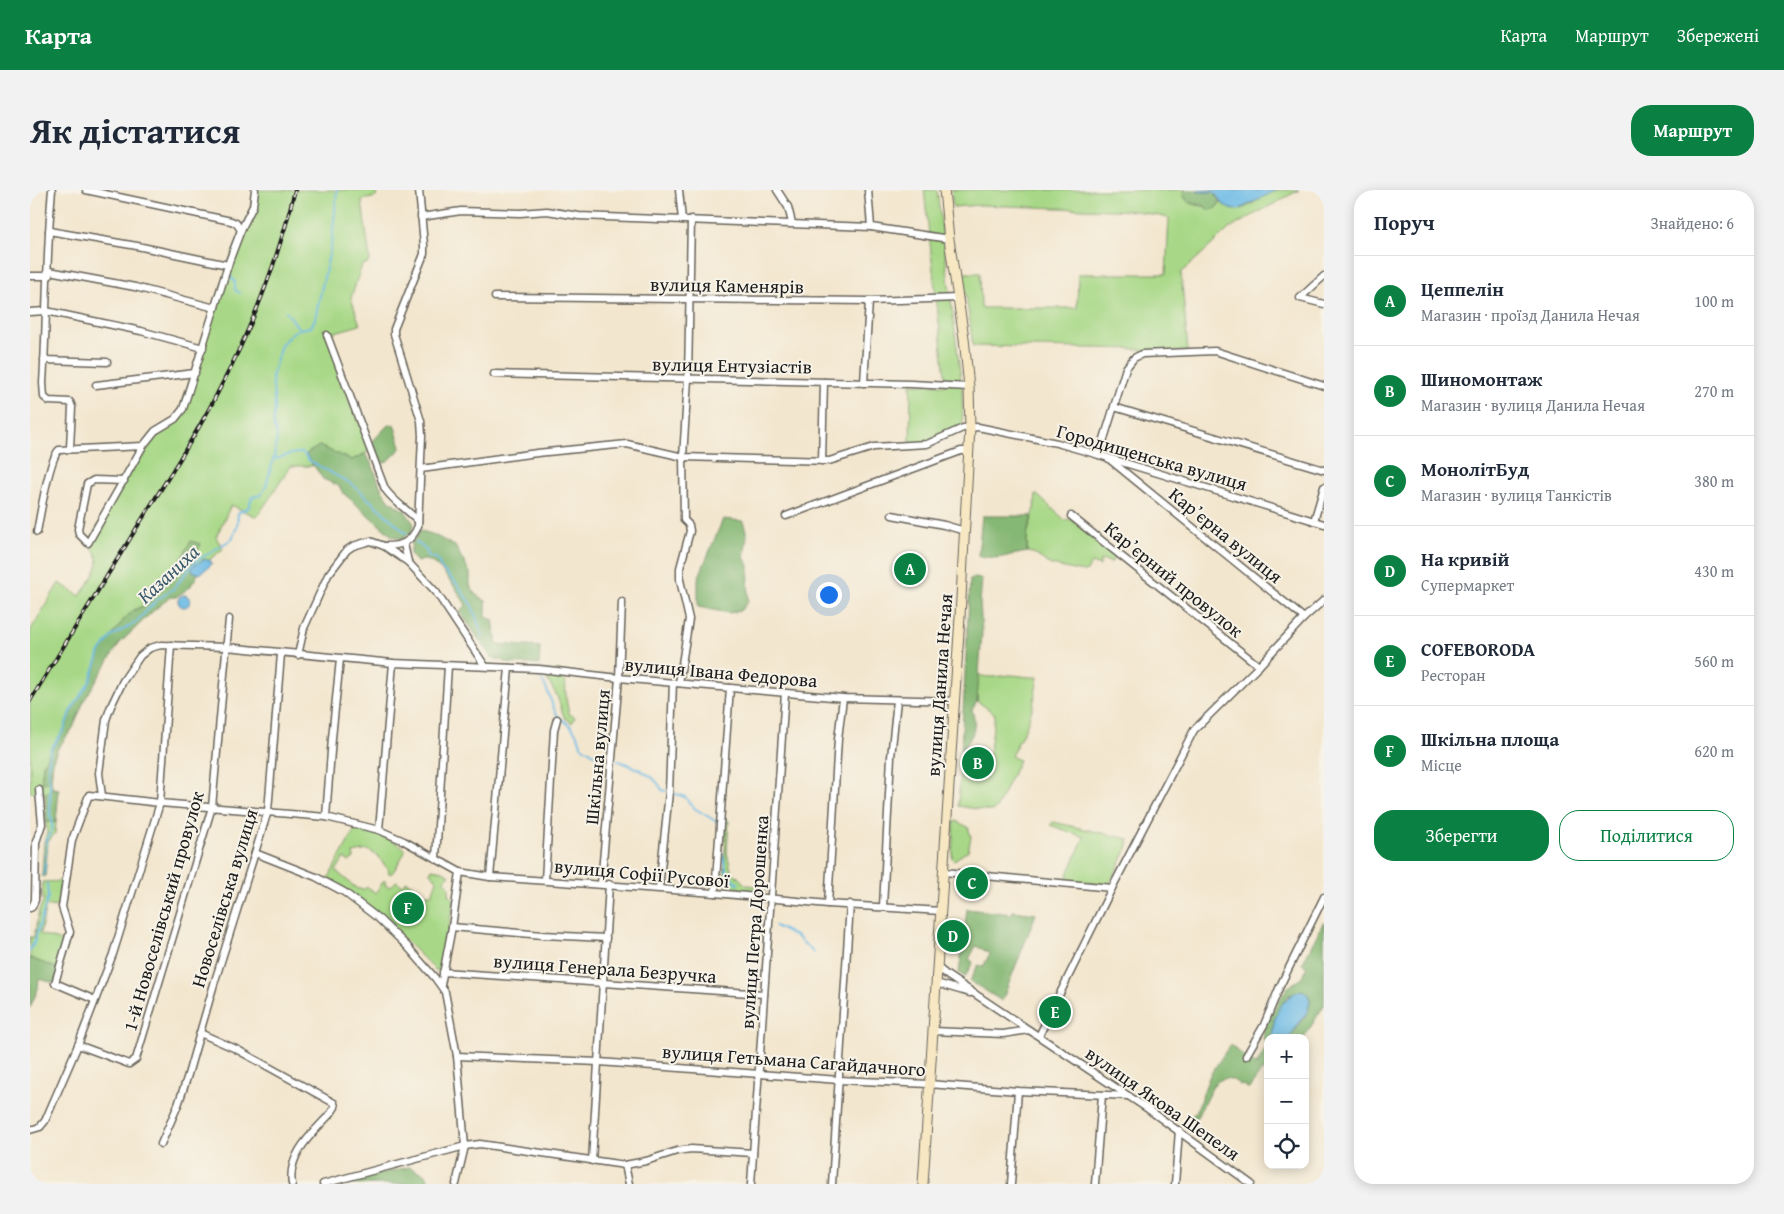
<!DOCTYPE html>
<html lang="uk">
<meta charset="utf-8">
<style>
:root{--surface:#fff;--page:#f2f2f3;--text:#1f2937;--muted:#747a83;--line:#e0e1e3;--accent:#0b8043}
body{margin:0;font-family:"Gentium Book Plus",serif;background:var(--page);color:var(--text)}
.controls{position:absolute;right:15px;bottom:15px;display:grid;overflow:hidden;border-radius:10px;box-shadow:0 2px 12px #0003}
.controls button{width:45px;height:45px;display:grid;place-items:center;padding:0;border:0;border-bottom:1px solid var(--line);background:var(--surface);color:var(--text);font:25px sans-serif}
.you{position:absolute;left:798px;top:404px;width:18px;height:18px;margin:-12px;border:4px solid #fff;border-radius:50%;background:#1a73e8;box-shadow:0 0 0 8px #1a73e833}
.badge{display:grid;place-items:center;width:32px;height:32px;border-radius:50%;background:var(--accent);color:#fff;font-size:16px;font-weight:700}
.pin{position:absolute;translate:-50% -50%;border:2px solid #fff;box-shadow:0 1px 5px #0006}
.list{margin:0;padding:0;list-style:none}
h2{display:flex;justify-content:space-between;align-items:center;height:65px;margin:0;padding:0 20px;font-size:21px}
h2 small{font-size:16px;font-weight:400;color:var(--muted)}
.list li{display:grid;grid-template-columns:32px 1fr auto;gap:15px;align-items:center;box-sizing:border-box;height:90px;padding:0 20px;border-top:1px solid var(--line)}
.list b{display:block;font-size:19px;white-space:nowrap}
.list p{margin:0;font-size:16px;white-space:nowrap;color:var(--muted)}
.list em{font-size:16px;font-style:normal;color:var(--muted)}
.actions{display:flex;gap:10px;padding:15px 20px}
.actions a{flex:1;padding:11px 0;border:1px solid var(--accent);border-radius:20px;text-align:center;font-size:18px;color:var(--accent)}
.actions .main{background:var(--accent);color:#fff}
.icon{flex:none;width:28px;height:28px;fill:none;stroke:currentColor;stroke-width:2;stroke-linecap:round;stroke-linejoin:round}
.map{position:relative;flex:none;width:1294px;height:994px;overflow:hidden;border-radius:20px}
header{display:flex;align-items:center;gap:30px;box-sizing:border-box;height:70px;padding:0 25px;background:var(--accent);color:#fff}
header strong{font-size:24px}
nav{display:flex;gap:28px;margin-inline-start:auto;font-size:18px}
.intro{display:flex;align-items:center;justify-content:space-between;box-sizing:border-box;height:120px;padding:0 30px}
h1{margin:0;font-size:35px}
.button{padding:12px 22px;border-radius:20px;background:var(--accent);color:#fff;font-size:18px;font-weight:700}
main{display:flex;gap:30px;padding:0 30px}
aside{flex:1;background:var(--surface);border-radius:20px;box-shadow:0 2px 12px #0003}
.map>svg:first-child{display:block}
.green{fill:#a8d887;stroke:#627a52}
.forest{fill:#86b874;stroke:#516a48}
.water{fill:#6abae5;stroke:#436b80}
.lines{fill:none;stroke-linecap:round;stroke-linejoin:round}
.stream{stroke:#6abae5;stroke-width:2}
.minor-casing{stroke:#67635a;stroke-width:9}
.secondary-casing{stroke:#67635a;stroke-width:11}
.minor{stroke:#fff;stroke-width:6}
.secondary{stroke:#f7e8c3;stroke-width:9}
.rail-casing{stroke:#1c1c1c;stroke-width:4}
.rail{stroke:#f7f3e8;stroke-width:2;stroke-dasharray:5.5;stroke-linecap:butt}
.labels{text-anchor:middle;stroke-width:4;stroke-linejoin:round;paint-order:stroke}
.street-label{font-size:19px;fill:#1c1c1c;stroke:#f7f3e8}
.water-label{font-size:20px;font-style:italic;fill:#3b5b6c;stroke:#f7f3e8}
</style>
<header>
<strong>Карта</strong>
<nav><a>Карта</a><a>Маршрут</a><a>Збережені</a></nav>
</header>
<div class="intro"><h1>Як дістатися</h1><a class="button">Маршрут</a></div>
<main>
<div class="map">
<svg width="1294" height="994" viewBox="0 0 1294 994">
<rect width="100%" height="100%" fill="#f7f3e8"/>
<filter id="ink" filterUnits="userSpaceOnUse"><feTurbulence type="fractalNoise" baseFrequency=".02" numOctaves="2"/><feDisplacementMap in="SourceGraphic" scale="10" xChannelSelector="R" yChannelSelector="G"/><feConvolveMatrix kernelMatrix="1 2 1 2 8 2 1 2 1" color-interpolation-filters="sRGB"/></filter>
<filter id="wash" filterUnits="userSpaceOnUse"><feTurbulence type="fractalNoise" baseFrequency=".0096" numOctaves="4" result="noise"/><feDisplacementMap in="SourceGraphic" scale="20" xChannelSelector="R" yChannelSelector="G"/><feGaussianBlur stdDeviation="1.12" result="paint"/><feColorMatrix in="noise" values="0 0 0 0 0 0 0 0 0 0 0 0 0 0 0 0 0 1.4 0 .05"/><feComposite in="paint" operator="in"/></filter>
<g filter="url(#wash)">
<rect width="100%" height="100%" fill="#f3e6ce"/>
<g class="green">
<path d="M225 0H347L346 7 333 10 332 12 340 70 338 73 332 75 321 108 330 135 298 144 340 261 322 270 289 256 276 264 283 276H261L227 327 201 315 186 347 193 359 168 379 162 375 161 352 143 383 130 388 120 412 104 420 70 462 60 491 40 522 34 540 20 560 13 575 11 593 21 591 23 598 15 604 0 602V441L29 393 50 406C56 396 71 379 67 367 66 362 61 357 58 353L121 245 148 226 200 69 223 16Z"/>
<polygon points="894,0 907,0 932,197 933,238 902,252 880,255 881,194 916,195"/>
<path d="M921 0H1153C1154 18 1172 15 1186 18L1190 12C1212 32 1227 5 1248 0 1254 0 1262 0 1269 0L1200 38 1151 83 1158 161 1112 164V159L943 156 933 83H950L951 118H1047L1048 84H1136L1139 28 1106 21 950 15 923 17Z"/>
<polygon points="1006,304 1035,330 1040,329 1086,365 1081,373 1075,370 1070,371 1070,376 1061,373 1057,381 1053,382 1021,375 1003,363 997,362 997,345 1004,321"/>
<polygon points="494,478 535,482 536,509 539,524 545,527 542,533 534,527 527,506 514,484 491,482"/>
<path d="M948 485C962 489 967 486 980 485 989 485 998 488 1008 487L1003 516 996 537 981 566 989 570 967 617 963 621H960L928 616 930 584 956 586 965 524 947 511Z"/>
<polygon points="696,631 699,631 697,662 701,680 716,695 742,697 741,701 716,700 694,695"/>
<polygon points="926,631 938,637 941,647 938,661 924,670 922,668 924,632"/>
<polygon points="16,632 26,632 25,643 18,652 15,687 12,686 14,652 17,642"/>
<polygon points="1023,632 1099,649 1097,659 1079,695 1035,691 1054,647 1020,635"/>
<path d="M325 639C338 641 367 650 375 659L374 664 363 682 360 684 358 682 359 680 356 677 348 666 338 660 323 663 324 668 319 672 314 668 306 681 326 698 333 700 337 697 346 703 354 690 356 692 355 695C360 698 363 695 366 691L372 695 376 691 388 699 387 704 393 708 397 704H402L407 690 400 683 402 679 413 681 420 685 414 690 419 696V704L424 710 411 781 405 780C373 748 339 712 298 689Z"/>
<polygon points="36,691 32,717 16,716 10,744 37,753 29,779 0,768 0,747 4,747 9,721 13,711 12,692"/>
</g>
<g class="forest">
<path d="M1153 0H1170L1167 2H1183L1190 12 1186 18 1179 21 1174 15C1162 14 1154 14 1153 0Z"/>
<path d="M364 234 371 257C367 264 357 273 348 275L345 266 342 252 357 236Z"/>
<polygon points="289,256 322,270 335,264 342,274 351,298 360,311 375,321 384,334 381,343 372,349 362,346 312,302 309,296 293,289 276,264"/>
<polygon points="952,326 1002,326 997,345 997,362 967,368 948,366"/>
<polygon points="693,329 713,331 717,345 714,368 719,375 718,412 710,421 699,423 668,417 668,389"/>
<path d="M391 341 402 344 425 356 440 383V396L446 405 456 411V427L463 430 467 454 510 457 509 475 479 473 461 467 430 422 436 415C430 404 408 370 395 370 392 370 390 371 387 372L380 364 382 353Z"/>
<polygon points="161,351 171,354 162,374 168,379 168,384 160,397 146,407 140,407 122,422 89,454 55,509 43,538 28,558 23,570 21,591 11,593 13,575 21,560 34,540 40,522 60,491 70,462 95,428 104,420 120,413 119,409 120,394 143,383"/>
<path d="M943 388 952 389 950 413 952 442 947 511 942 520C948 538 942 548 931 561L940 389Z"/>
<polygon points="23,598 29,599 26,632 16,632 15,604"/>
<polygon points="937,719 982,724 983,721 1006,724 972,811 940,791 948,775 953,777 960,763 946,756 939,769 943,772 935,787 929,783"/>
<path d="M1294 731V815L1274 848H1259C1267 837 1284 821 1279 806L1272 800 1258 806 1253 812 1244 830 1242 848H1238V885L1232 880 1219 899 1213 895H1210C1201 887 1194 886 1184 894L1167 927 1159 930 1163 924H1165L1180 885 1200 855 1226 875 1237 857 1234 847V835L1257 798 1271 788 1277 777 1272 774Z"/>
<polygon points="0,768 29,779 25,793 9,789 8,799 0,818"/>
<polygon points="379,977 396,984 400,994 305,994"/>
</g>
<g class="water">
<path d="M1170 0H1247L1208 20C1194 21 1192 10 1183 2H1167Z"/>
<polygon points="174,369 181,371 182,374 170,384 162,381 163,376"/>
<circle cx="154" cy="411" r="6"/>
<path d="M1272 800 1277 803 1280 810 1278 821 1259 848H1242C1243 842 1243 837 1244 832 1247 817 1258 804 1272 800Z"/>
</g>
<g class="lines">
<g class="stream">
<polyline points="199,85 205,92 205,100 210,103"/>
<polyline points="256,121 269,139"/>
<path d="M245 268 247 269C253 266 266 262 273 263L280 271 323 295 376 343"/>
<polyline points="386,352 396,360 399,367 406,368 409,372 410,377 426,393 442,416 453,447"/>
<path d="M506 484C519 495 519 512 528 526 530 529 534 530 537 533 543 538 550 547 551 556L576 571"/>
<path d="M587 570C603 577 624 583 632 600L636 601"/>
<polyline points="643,603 655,607 664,618 687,632"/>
<polyline points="691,659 697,683 708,694"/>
<polyline points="14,685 16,660 17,650 22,641 22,630 20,626 20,595 18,579 20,560 34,540 40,522 60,491 70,462 81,447 106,432 127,410 143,399 166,371 202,349 207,337 208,323 219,317 222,307 231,305 236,296 244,267 247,247 243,233 245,217 242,187 251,155 262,143 269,139 281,137 285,129 302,51 307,0"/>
<polyline points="745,736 767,747 784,763"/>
<polyline points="0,761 4,753 18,707 17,694"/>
</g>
</g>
</g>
<g filter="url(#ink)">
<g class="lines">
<g class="minor-casing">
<g id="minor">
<path d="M22 0C16 64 17 129 13 193L14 207 19 211 40 212 42 217 40 258"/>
<polyline points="56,0 201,31 206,33 211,40"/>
<polyline points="649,0 652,30"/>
<polyline points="747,0 758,17 762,33"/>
<polyline points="838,0 841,37"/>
<polyline points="391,27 431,21 490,23 517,21 549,26 841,37 919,49"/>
<polyline points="19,41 107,56 198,75"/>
<polyline points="19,81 105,97 185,118"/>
<polyline points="0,86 19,86"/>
<polyline points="1294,86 1270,108 1294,114"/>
<polyline points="465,107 839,111 929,108"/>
<polyline points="0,122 16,121 111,141 173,158"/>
<path d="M297 145 355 299C364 312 377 319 388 331"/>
<polyline points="14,170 77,172"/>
<polyline points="464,184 881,194 939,197"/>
<polyline points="834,193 839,111"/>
<polyline points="66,195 165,183"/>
<polyline points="1084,217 1294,280"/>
<polyline points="1069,265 1096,178 1104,168 1112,164 1185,161 1294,196"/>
<polyline points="1079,269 1274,428"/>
<polyline points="792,271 794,192"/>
<polyline points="391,279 507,263 597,254 653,267 799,271 844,257 897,254 933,238 948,237 1027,253 1069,265 1294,334"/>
<polyline points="94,291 64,290 57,294 48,339 49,344 58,353 113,256 125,241 145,229 153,219 200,69 211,40 223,16 225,0"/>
<polyline points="862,325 914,335 935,341"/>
<polyline points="756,326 931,261 939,261"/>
<polyline points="1041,326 1229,476"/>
<polyline points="1284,331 1294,297"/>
<path d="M7 342C10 326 19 269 29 260L113 256"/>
<polyline points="374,354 378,372"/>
<path d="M354 356C371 356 381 353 388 336L392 246 391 231 364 144V139L394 64V55L389 0"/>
<polyline points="268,465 274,438 298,385 317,360 323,356 340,351 354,356 378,372 406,402 455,476"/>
<polyline points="649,493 659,429 650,390 650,378 660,341 659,335 654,330 653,267 658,189 661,29"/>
<polyline points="72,606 69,583 76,530 81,516 93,491 110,466 120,458 131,455 196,457 363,473 509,479 589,488 813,508 925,511"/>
<polyline points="296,627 302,548 310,469"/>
<polyline points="349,640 363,473"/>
<polyline points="225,663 286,687 314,702 349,729 377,756 405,788 415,802 427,866 435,956 426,994"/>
<polyline points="406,668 418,476"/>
<polyline points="914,682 1082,698"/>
<polyline points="460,687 479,478"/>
<polyline points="515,690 524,540 527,529"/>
<polyline points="571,694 589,488 592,412"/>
<polyline points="629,698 639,602 643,492"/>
<polyline points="685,703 700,498"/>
<polyline points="798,714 808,549 813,508"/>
<polyline points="853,716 861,567 867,510"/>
<polyline points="0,718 2,717 5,710 6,652 12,634 9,600"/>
<polyline points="422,737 513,745 576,748"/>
<polyline points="907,777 918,786 1118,919 1221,994"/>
<polyline points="413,782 734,804"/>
<polyline points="906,793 940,803"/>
<polyline points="411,795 422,737 430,682"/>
<polyline points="65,810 25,793 40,742 32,717 42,650 59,605 130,613 296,627 349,640 374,651 430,682 460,687 685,703 798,714 911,721"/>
<polyline points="903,841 973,844 999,840"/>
<path d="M170 843 206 859 304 913 305 917 301 923C283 943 257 964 262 994"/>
<polyline points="1009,846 1082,698 1164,540 1229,476 1274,428 1294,410"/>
<polyline points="48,855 99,874 106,869 182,617 199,429"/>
<polyline points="427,866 569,872 809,890 899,894 988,901 1099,906"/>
<polyline points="1216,866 1234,835 1250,796 1294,707"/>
<polyline points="0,940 10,937 15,931 48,855 83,764 130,613 141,455"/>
<polyline points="131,954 148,915 157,888 184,794 238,621 251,464"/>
<polyline points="562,971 579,694"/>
<polyline points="595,975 599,994"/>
<polyline points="293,994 435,956 450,954 595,975 616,971 647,961 661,959 723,963"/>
<polyline points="721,994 755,503"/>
<polyline points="802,994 820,714"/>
<polyline points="981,994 988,901"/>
<polyline points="1065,994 1072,905"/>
<polyline points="1145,994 1149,940"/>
</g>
</g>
<g class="secondary-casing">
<polyline id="secondary" points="893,994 930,427 940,237 939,197 934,148 919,49 914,0"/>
</g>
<use href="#minor" class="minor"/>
<use href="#secondary" class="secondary"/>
<g class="rail-casing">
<path id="rail" d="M0 511C36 452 73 393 109 334 136 291 164 249 187 204 221 140 248 71 265 0"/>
</g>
<use href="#rail" class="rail"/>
</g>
</g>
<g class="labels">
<g class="street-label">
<text transform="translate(697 95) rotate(1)" y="7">вулиця Каменярів</text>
<text transform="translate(702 175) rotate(1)" y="7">вулиця Ентузіастів</text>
<text transform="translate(1122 267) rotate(16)" y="7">Городищенська вулиця</text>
<text transform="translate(1196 345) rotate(39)" y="7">Карʼєрна вулиця</text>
<text transform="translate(1144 389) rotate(39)" y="7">Карʼєрний провулок</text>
<text transform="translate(691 482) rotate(5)" y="7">вулиця Івана Федорова</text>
<text transform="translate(909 495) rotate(-86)" y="7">вулиця Данила Нечая</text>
<text transform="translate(567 567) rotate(-85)" y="7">Шкільна вулиця</text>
<text transform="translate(612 683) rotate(5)" y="7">вулиця Софії Русової</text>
<text transform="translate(194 708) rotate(-73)" y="7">Новоселівська вулиця</text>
<text transform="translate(133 721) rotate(-74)" y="7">1-й Новоселівський провулок</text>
<text transform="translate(724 732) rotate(-86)" y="7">вулиця Петра Дорошенка</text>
<text transform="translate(575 778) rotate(4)" y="7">вулиця Генерала Безручка</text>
<text transform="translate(764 870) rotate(4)" y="7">вулиця Гетьмана Сагайдачного</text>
<text transform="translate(1133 913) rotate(35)" y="7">вулиця Якова Шепеля</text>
</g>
<g class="water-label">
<text transform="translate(138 384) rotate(-43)" y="7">Казаниха</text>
</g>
</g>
</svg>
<div class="controls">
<button>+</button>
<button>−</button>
<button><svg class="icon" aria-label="locate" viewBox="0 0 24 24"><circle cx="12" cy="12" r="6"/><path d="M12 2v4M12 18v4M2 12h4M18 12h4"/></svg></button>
</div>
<div class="you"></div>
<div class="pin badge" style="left:880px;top:379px">A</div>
<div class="pin badge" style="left:948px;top:573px">B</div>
<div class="pin badge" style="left:942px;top:693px">C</div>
<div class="pin badge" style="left:923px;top:746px">D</div>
<div class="pin badge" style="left:1025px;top:822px">E</div>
<div class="pin badge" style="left:378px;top:718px">F</div>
</div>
<aside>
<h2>Поруч<small>Знайдено: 6</small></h2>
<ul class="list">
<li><span class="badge">A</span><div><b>Цеппелін</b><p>Магазин · проїзд Данила Нечая</p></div><em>100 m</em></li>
<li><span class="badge">B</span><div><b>Шиномонтаж</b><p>Магазин · вулиця Данила Нечая</p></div><em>270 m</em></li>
<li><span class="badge">C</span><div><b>МонолітБуд</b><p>Магазин · вулиця Танкістів</p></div><em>380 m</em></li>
<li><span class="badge">D</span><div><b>На кривій</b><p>Супермаркет</p></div><em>430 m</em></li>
<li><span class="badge">E</span><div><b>COFEBORODA</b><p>Ресторан</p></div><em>560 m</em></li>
<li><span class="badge">F</span><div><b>Шкільна площа</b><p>Місце</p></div><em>620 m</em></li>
</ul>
<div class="actions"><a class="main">Зберегти</a><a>Поділитися</a></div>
</aside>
</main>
